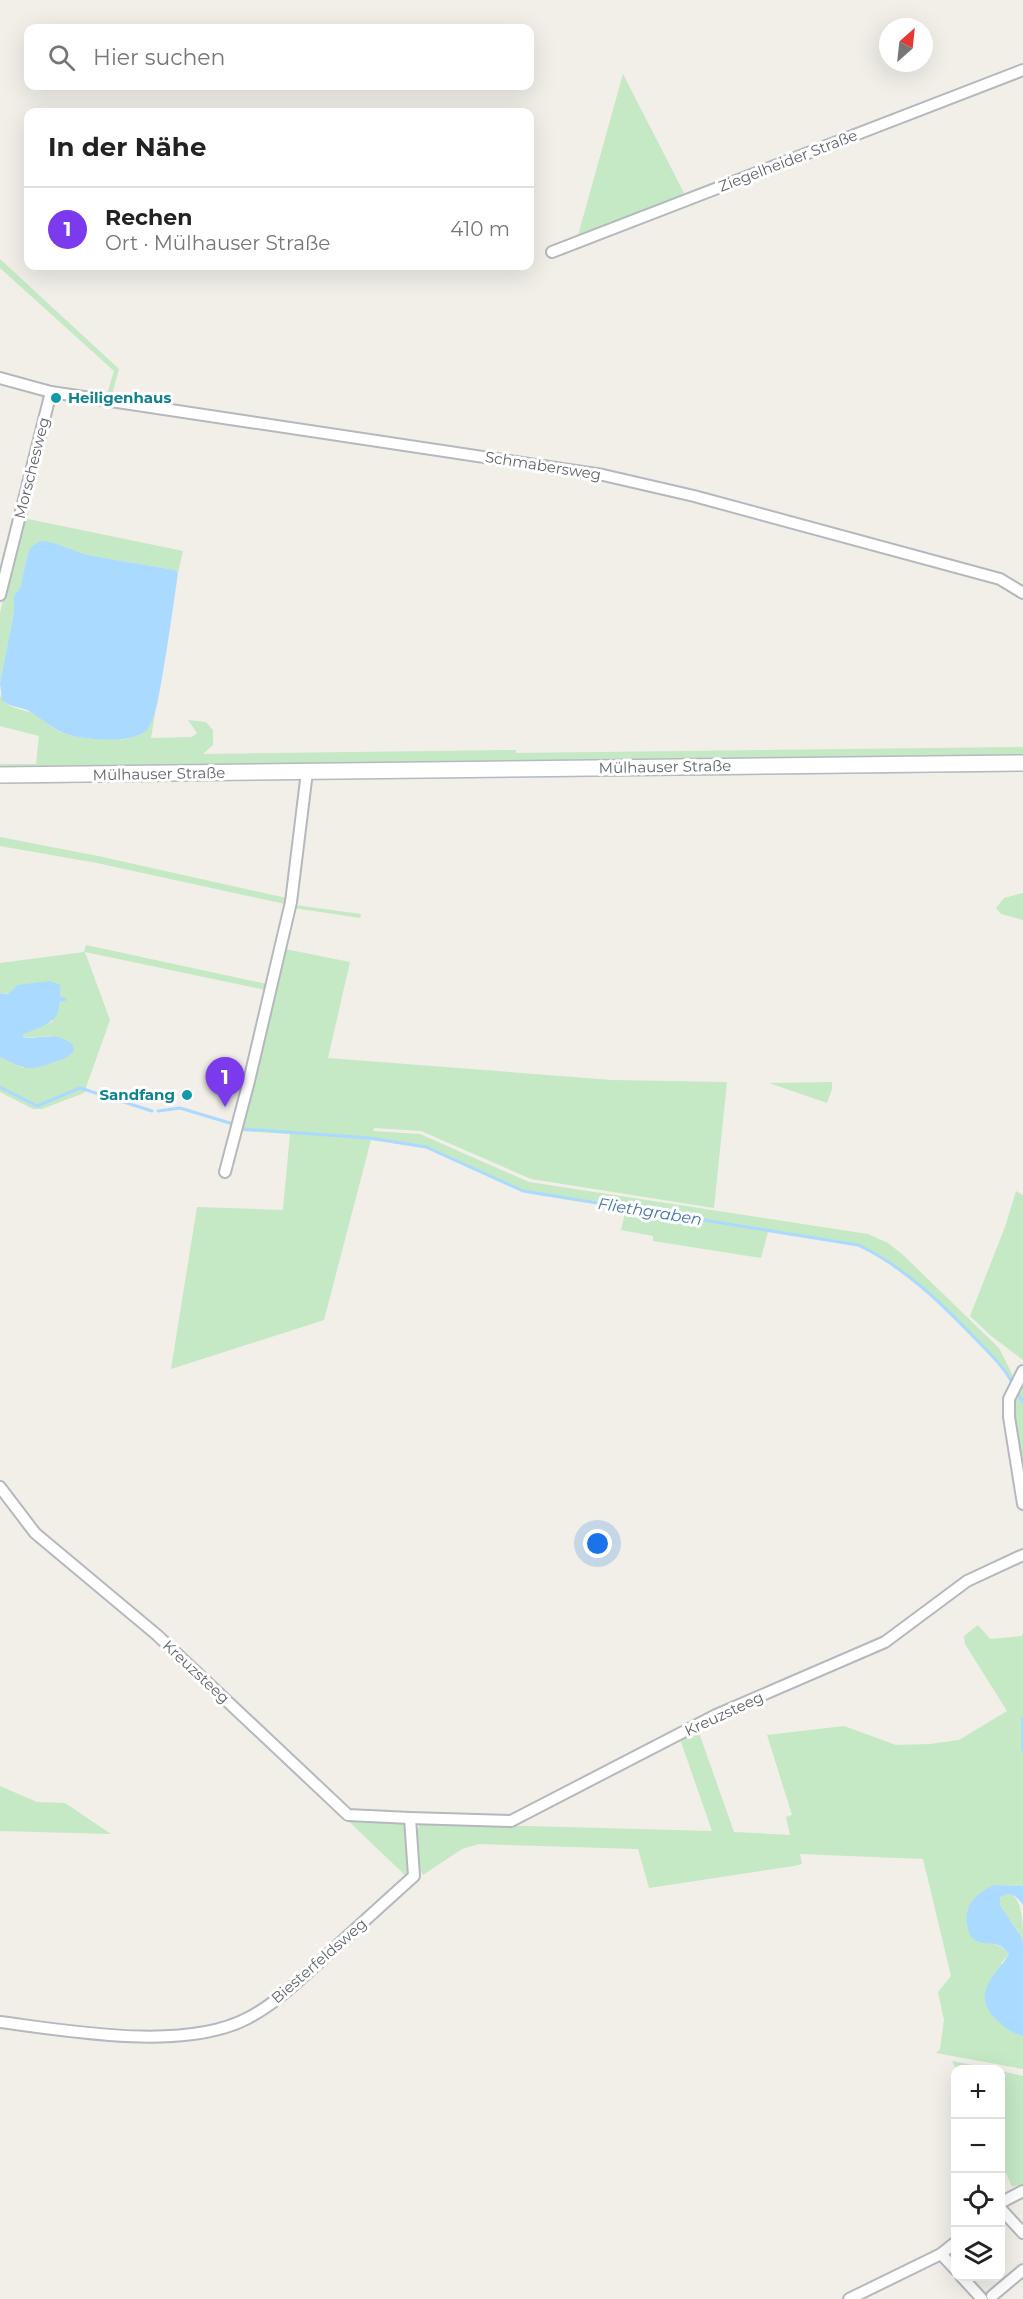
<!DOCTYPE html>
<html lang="de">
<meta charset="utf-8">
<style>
:root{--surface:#fff;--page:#f6f6f6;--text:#222;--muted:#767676;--line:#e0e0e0;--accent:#7c3aed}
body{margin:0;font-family:Montserrat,sans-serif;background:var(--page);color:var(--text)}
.controls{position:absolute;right:18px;bottom:18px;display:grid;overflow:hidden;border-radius:12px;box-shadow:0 6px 24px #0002}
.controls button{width:54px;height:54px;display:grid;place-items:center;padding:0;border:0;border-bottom:2px solid var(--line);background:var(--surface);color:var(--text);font:30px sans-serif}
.compass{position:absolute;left:879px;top:18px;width:54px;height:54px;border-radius:50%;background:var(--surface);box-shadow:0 6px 24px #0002;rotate:27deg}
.you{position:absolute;left:598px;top:1544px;width:21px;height:21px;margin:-15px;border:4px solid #fff;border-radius:50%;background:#1a73e8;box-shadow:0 0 0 9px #1a73e833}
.badge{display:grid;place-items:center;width:39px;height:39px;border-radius:50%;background:var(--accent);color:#fff;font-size:20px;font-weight:700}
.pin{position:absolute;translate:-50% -50px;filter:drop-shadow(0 2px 3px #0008)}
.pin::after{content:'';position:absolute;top:32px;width:21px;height:18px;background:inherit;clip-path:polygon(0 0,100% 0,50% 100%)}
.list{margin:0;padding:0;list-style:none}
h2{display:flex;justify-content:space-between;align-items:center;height:78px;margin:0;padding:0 24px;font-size:26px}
h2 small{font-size:20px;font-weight:400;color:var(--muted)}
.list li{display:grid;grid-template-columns:39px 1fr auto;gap:18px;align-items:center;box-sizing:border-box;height:84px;padding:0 24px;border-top:2px solid var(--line)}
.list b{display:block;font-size:22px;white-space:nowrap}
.list p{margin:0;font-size:20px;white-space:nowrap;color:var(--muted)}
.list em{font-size:20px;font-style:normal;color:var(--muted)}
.icon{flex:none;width:33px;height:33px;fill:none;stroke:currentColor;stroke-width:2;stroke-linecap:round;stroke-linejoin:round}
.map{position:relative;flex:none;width:1023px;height:2299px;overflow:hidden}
.search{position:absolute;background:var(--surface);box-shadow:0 6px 24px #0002;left:24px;top:24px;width:510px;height:66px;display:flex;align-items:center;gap:15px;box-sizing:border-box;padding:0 21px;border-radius:12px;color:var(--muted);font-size:22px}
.panel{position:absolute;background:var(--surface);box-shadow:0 6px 24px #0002;left:24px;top:108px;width:510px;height:162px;border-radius:12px}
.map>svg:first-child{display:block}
.green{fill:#c5e8c5}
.water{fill:#aadaff}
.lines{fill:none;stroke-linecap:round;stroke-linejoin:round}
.stream{stroke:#aadaff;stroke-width:3}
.street-casing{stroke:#b5b8bc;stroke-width:14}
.secondary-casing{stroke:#b6babf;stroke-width:18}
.street{stroke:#fff;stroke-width:10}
.secondary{stroke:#fff;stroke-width:15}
.culture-dot{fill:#0f9aa8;stroke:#fff;stroke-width:2}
.labels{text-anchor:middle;stroke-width:6;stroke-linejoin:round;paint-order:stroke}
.street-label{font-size:15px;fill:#5f6368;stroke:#fff}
.culture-label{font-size:15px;font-weight:bold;fill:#0d838f;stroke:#fff;text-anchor:start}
.water-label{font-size:16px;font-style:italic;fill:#4174aa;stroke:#fff}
</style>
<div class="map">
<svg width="1023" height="2299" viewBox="0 0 1023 2299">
<rect width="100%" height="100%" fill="#f1efe8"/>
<g class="green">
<polygon points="623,74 686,197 577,239"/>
<polygon points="0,259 119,369 111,398 106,398 114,371 0,268"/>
<polygon points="23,518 183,551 178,573 175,570 87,555 54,543 28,553 20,588 14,596 14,612 0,683 0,613"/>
<path d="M0 694C5 709 21 708 34 714 43 719 51 728 60 732 78 739 136 747 148 728 153 721 155 710 157 702L151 738 192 737 197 733 188 720 206 722 213 730V745L203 754 516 750V753L1023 747V758L0 771V764H36L39 736 0 726Z"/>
<polygon points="1023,767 1023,772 310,780 492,775"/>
<polygon points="156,779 300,780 302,787 287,904 266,990 85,952 110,1020 84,1093 42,1109 33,1109 0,1092 0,1057 23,1068 71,1042 49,1036 23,1038 24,1034 52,1022 59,1002 66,1001 66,998 0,993 0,963 84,952 86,945 267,984 285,904 97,863 0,846 0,837 98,856 286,898 299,780 0,784 0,780"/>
<polygon points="1023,893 1023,920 1001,914 996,908 1004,898"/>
<polygon points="295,905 361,914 360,918 294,908 285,949 350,962 328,1058 612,1080 727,1082 714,1208 531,1179 421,1131 374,1128 373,1131 420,1134 529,1182 868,1234 888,1243 902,1254 999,1348 1015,1380 1012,1384 1002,1368 935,1299 878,1255 859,1246 768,1232 761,1258 653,1241 653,1236 621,1230 626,1209 532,1194 519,1190 426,1148 371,1140 324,1320 171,1369 197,1207 283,1210 290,1134 241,1131"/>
<polygon points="832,1082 832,1089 827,1103 769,1083"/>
<polygon points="1016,1191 1023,1195 1023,1360 990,1335 970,1316 1005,1227"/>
<polygon points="1023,1380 1023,1483 1011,1404"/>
<path d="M978 1625 990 1639 1022 1636 1023 1632V1886L995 1885 970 1935C981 1946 998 1939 1009 1954L1001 1963 1018 2034 1023 2036V2069L936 2053 940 2049 944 2020 938 1992 951 1976 923 1859 800 1854 802 1864 794 1866 649 1888 638 1849 479 1844 462 1849 423 1875C415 1861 412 1836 421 1823L712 1831 680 1739 698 1730 734 1832 790 1835 786 1817 792 1815 767 1735 844 1726 896 1745 930 1744 959 1740 1007 1711 965 1644 964 1636Z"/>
<polygon points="0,1786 37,1802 65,1803 111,1834 0,1831"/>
<polygon points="339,1812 405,1822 407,1825 412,1864 407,1877"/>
<path d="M1011 1894C1023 1900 1023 1928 1023 1943L1022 1938 1000 1905V1899L1004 1895Z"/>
<polygon points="952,2061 993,2069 956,2069"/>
<polygon points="1001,2071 1023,2076 1023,2184 1012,2187 1001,2162"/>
</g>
<g class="water">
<path d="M41 541 54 543 87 555 175 570 178 573C173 608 168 643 162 678 159 694 157 712 149 727 138 747 74 740 57 730 47 724 38 716 27 710 17 706 10 707 2 700L0 683 14 612V596L20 588 28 553 32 546Z"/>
<path d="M50 981 60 985V996L66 998V1001L59 1002C61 1023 40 1027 24 1034L23 1038C40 1039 58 1031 73 1045L74 1050C69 1058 63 1059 54 1062 27 1072 25 1069 0 1057V993L8 994 18 985Z"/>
<path d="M995 1885 1023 1886V1905C1017 1896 1010 1890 1000 1898V1905L1022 1938 1023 1943V2036C1005 2031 979 2010 986 1989 991 1975 1002 1966 1009 1954 997 1938 988 1947 975 1940 971 1938 969 1933 968 1928 962 1907 976 1892 995 1885Z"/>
</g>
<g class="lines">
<g class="stream">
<polyline points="0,1087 37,1106 80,1088 152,1111"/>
<polyline points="158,1111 180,1108 233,1124"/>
<path d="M243 1129 370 1138 426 1147 523 1191 858 1245C901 1265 937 1299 970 1333 985 1349 1001 1363 1012 1382"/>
<polyline points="1017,1391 1023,1402"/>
<polyline points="1023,1718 1023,1750"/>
</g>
<g class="street-casing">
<g id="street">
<polyline points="552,252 1023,70"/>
<polyline points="0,378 51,392 603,475 694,496 1000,579 1023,593"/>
<polyline points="0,595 51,392"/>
<polyline points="225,1172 249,1081 291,902 307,772"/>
<polyline points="1023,1371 1009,1399 1009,1417 1023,1504"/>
<polyline points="0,1487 35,1533 157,1635 348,1815 410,1818"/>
<path d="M0 2022C70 2031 184 2052 248 2018 277 2003 299 1980 323 1959 353 1931 384 1903 414 1876L410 1818 511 1821 716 1715 885 1642 967 1581 1023 1555"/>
<polyline points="1000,2203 1023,2191"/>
<polyline points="1000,2208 1023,2233"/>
<polyline points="941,2254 956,2270"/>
<polyline points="961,2276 982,2299"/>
<polyline points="992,2296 1023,2270"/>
<polyline points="849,2299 941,2254 956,2242"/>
</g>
</g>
<g class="secondary-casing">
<polyline id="secondary" points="0,775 1023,763"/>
</g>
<use href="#street" class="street"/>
<use href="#secondary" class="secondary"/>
</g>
<g class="culture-dot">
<circle cx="56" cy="398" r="6"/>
<circle cx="187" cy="1095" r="6"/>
</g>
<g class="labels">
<g class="street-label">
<text transform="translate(788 161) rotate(-21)" y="5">Ziegelheider Straße</text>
<text transform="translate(543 466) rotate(9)" y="5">Schmabersweg</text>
<text transform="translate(32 468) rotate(-76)" y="5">Morschesweg</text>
<text transform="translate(665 767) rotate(-1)" y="5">Mülhauser Straße</text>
<text transform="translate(159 774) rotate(-1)" y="5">Mülhauser Straße</text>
<text transform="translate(196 1672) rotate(43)" y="5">Kreuzsteeg</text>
<text transform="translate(724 1714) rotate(-25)" y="5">Kreuzsteeg</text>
<text transform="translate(319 1961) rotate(-41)" y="5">Biesterfeldsweg</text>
</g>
<g class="culture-label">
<text x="68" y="403">Heiligenhaus</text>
<text x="175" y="1100" text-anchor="end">Sandfang</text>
</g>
<g class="water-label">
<text transform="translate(650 1211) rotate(9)" y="6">Fliethgraben</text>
</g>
</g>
</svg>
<div class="controls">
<button>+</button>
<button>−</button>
<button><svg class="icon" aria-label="locate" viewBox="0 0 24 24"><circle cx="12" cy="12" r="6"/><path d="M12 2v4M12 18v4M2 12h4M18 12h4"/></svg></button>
<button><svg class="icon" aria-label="layers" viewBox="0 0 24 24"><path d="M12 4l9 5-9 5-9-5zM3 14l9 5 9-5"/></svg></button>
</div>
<svg class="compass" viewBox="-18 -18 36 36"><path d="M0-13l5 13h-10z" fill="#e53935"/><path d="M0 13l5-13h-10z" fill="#767676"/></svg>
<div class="you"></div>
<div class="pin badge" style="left:225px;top:1107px">1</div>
<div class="search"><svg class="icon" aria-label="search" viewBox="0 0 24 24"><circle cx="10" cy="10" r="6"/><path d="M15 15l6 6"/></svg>Hier suchen</div>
<section class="panel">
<h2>In der Nähe<small></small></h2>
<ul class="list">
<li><span class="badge">1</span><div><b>Rechen</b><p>Ort · Mülhauser Straße</p></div><em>410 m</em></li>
</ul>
</section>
</div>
